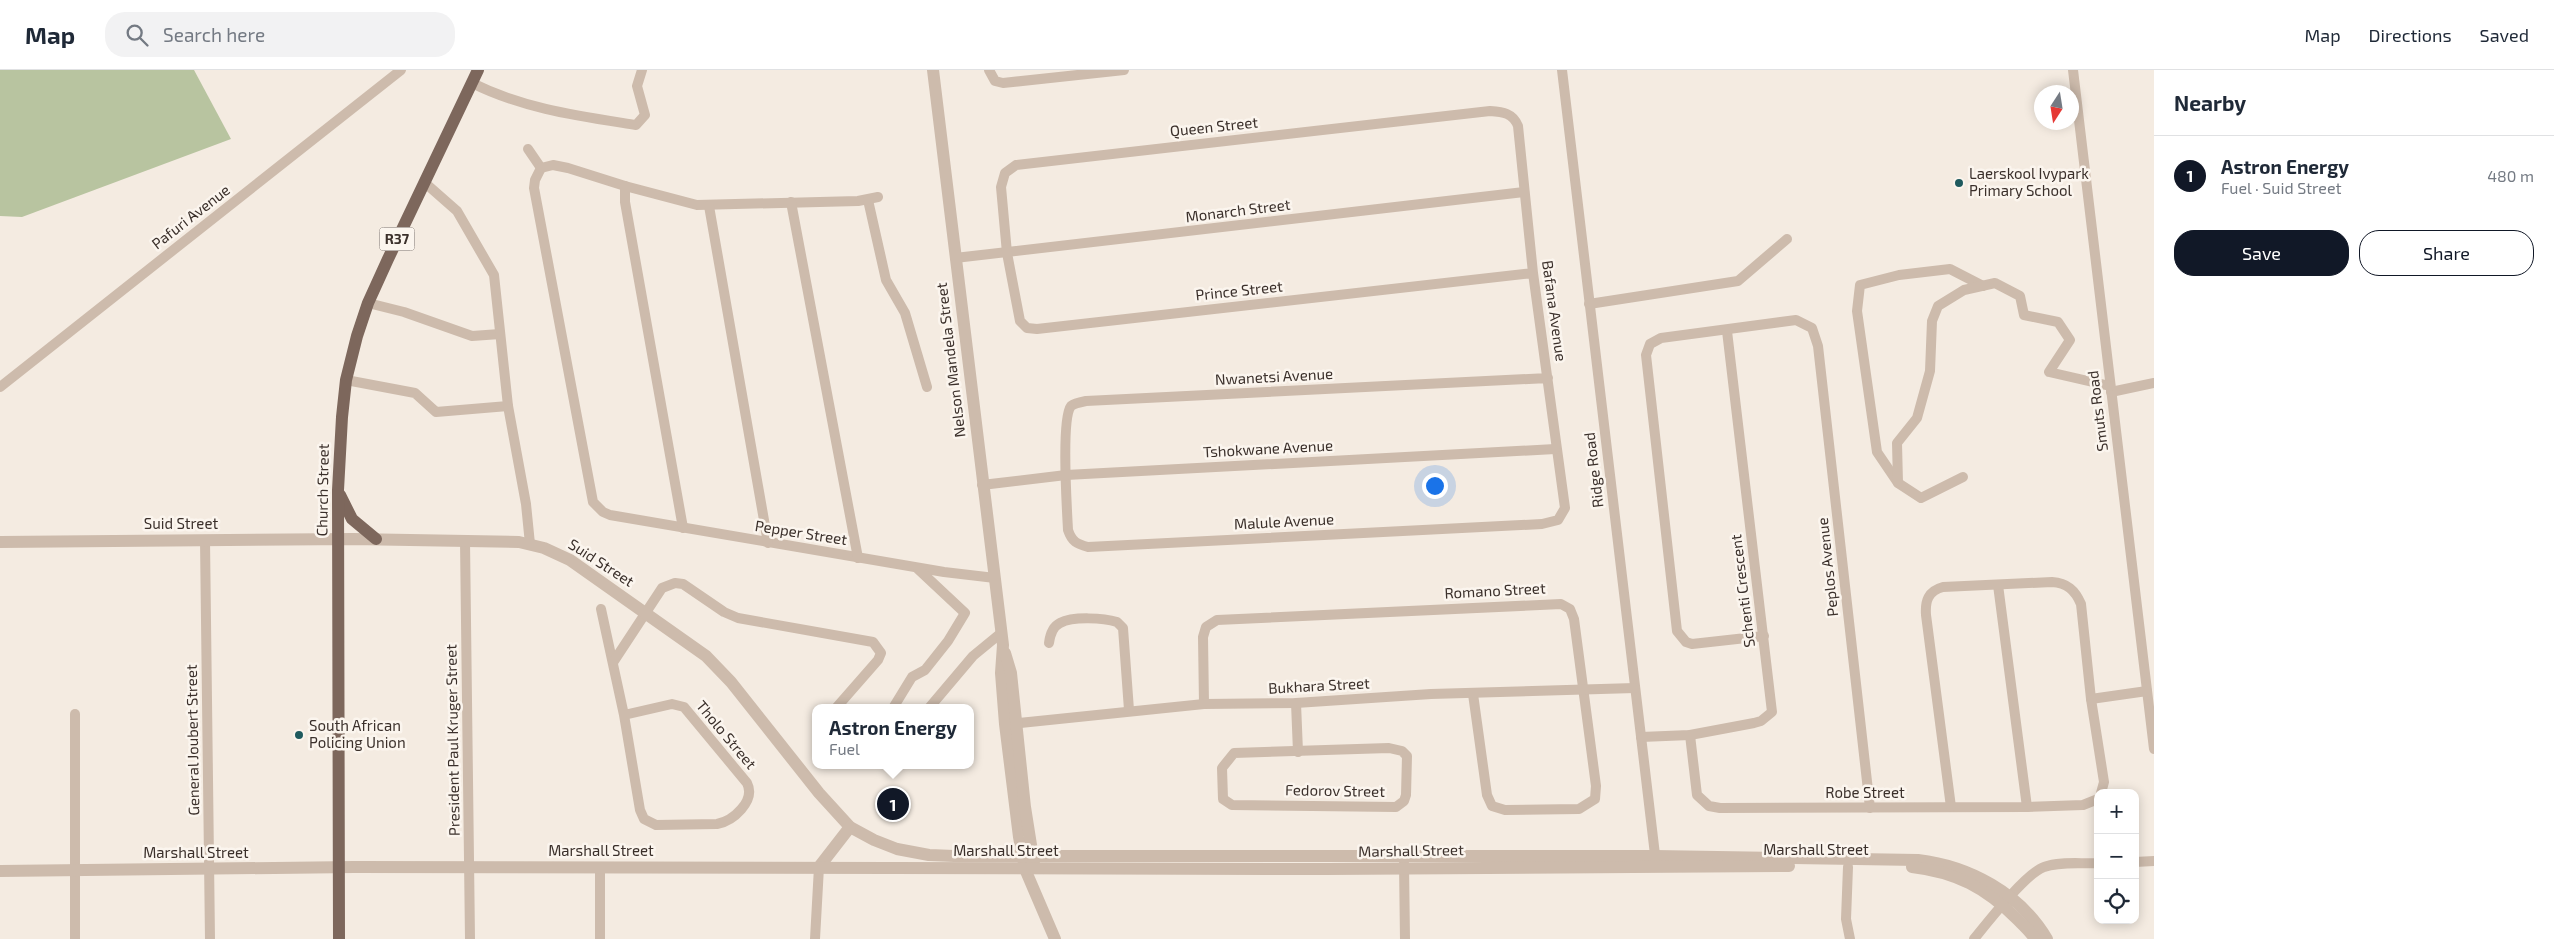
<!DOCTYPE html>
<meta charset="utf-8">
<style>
:root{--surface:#fff;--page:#f2f2f3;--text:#1f2937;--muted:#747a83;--line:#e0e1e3;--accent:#111827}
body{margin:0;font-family:"Exo 2",sans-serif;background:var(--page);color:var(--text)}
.controls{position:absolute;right:15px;bottom:15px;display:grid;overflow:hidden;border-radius:10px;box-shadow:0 2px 12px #0003}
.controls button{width:45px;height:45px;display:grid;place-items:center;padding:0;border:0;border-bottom:1px solid var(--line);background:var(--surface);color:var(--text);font:25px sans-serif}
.compass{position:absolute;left:2034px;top:15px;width:45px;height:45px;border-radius:50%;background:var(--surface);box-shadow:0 2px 12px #0003;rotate:192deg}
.you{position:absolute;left:1434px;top:415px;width:18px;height:18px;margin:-12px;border:4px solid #fff;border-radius:50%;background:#1a73e8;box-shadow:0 0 0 8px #1a73e833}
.badge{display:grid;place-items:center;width:32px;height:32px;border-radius:50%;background:var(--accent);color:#fff;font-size:16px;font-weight:700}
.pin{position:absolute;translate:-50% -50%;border:2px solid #fff;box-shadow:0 1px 5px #0006}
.popup{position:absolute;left:812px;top:634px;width:162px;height:65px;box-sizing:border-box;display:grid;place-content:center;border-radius:10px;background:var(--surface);filter:drop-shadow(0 1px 4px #0005);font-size:16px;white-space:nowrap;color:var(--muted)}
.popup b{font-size:19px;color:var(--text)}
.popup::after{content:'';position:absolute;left:50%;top:100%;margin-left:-10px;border:10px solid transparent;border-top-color:var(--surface)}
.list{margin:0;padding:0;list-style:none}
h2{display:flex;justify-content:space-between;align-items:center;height:65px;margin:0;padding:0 20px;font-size:21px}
h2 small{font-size:16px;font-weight:400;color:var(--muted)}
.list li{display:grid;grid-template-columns:32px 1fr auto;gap:15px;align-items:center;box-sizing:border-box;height:80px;padding:0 20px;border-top:1px solid var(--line)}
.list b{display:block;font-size:19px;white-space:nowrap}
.list p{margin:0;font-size:16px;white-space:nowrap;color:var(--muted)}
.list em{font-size:16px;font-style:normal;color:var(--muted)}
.actions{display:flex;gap:10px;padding:15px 20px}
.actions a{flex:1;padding:11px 0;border:1px solid var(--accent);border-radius:20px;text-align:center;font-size:18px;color:var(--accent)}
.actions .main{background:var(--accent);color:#fff}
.icon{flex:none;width:28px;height:28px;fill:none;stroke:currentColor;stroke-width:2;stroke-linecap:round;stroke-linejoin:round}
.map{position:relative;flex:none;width:2154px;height:869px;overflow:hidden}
header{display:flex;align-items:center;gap:30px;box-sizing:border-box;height:70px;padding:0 25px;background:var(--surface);border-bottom:1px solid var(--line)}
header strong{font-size:24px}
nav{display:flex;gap:28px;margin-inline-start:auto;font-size:18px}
.search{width:350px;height:45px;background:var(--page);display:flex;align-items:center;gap:12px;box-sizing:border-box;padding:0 18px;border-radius:20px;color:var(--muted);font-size:19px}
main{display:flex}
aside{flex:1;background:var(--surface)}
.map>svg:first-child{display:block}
.green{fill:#b8c4a0}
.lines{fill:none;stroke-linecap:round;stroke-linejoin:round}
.minor{stroke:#cdbbac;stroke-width:10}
.tertiary{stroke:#cdbbac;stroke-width:12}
.primary{stroke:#7d675c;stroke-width:12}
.poi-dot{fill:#1f5a5e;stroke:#fbf5ee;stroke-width:2}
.labels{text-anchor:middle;stroke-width:5;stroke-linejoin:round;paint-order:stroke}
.shield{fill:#fbf5ee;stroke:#756b66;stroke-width:1}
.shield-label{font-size:14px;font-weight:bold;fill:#3b302b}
.street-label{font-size:15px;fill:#3b302b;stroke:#fbf5ee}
.poi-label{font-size:15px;fill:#3b302b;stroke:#fbf5ee;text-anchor:start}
</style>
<header>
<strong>Map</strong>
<div class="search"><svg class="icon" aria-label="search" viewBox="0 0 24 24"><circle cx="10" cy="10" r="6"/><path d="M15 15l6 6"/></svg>Search here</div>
<nav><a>Map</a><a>Directions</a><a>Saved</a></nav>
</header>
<main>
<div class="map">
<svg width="2154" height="869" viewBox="0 0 2154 869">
<rect width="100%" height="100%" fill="#f4ebe1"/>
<polygon class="green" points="0,0 194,0 231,69 22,147 0,146"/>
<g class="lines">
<g class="minor">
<polyline points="989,0 995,11 1003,13 1124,0"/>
<polyline points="1562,0 1656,793"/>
<polyline points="2073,0 2154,679"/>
<path d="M472 13C524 39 579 46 636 55L645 45 637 16 642 0"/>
<polyline points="528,79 541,98"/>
<polyline points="541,98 535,110 534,118 593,432 603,442 610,445 944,502 995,508"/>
<polyline points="541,98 553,95 568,98 625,116 697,135 858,131 878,127"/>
<polyline points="625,116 625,132 683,458"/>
<polyline points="868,130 886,210 905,243 927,317"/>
<polyline points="791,132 858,488"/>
<polyline points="709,136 768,473"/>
<polyline points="955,188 1524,122"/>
<path d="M1533 203 1037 259 1027 258 1020 251 1007 183 1001 117 1005 103 1016 95 1490 41C1503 42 1513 43 1518 56L1533 203 1565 438 1558 450 1542 454 1088 477C1077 474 1072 472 1068 460 1067 440 1061 349 1071 336 1075 333 1081 332 1086 331L1548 308"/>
<polyline points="368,233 404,242 472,266 500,264"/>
<polyline points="1589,234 1738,211 1787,169"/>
<polyline points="346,310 415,323 436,342 508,336 494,205 457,141 424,112"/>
<polyline points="0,317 401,0"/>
<polyline points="2111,322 2154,313"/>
<polyline points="508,336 526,434 530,474"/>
<polyline points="1963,407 1921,428 1898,413 1877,382 1857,241 1860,215 1899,205 1950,199 1983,216"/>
<polyline points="1898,413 1897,373 1917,348 1930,301 1932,251 1938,236 1964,220 1995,213 2020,226 2024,245 2058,252 2070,270 2049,302 2110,316"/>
<polyline points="982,415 1066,405 1555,379"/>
<polyline points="205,470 210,869"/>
<polyline points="465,471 470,869"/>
<polyline points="1998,515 2027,737"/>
<path d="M601 539 624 645 640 740 644 749 656 755 717 754C733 751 756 731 747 713L684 637 672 634 624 645"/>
<polyline points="1764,566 1692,574 1686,572 1677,561 1646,285 1650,274 1661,268 1796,250 1812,258 1818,276 1870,738"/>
<path d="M1049 573C1050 565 1052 557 1060 553 1073 546 1104 548 1117 552L1123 558 1129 640"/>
<polyline points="614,591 662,518 675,513 683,514 724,542 738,548 873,572 881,583 878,590 836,638"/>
<polyline points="2091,629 2147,621"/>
<polyline points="1296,633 1298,682"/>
<polyline points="1204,634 1203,567 1206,557 1217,550 1561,534 1570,539 1574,549 1596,716 1595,729 1579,739 1505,740 1492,736 1487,725 1473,624"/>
<polyline points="893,638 912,607 925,600 948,571 965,543 918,499"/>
<polyline points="929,638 973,586 1001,563"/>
<polyline points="75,644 75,869"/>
<polyline points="1010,654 1204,634 1296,633 1431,624 1635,618"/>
<polyline points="1690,665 1697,725 1709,736 1720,738 2027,737 2083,735 2098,729"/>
<polyline points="1641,667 1690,665 1754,653 1761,651 1772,642 1727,261"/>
<polygon points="1389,678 1402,681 1407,686 1406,725 1404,731 1396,737 1232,735 1223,729 1222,698 1234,683"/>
<path d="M1951 737 1926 545C1925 531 1928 521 1943 517L2052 512C2067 513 2075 520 2081 534L2091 629 2104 712 2101 723"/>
<polyline points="2135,792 2154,791"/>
<polyline points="1404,793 1405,869"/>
<polyline points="600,797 600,869"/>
<polyline points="1848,797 1846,849 1850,869"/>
<polyline points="815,869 819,797"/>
<path d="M1974 869C1987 853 2026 803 2044 797 2060 791 2081 794 2098 793"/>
</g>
<g class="tertiary">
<polyline points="933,0 1003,575 1001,603 1005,654 1019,767 1025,799 1055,869"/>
<path d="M0 472 353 469 519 472 544 478 570 490 706 586 731 612 819 723 850 757 874 770 897 779 929 785 954 786H1655L1918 790C1969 796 2020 823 2047 869"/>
<polyline points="1005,583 1011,603 1025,737 1034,794"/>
<polyline points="819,797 850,757"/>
<path d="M1912 797C1956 802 1986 818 2017 849 2023 855 2030 861 2035 869"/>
<polyline points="0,801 354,797 1327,799 1789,796"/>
</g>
<g class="primary">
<polyline points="340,425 352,449 376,469"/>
<polyline points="339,869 338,420 342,347 346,310 357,266 368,233 388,189 478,0"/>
</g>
</g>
<g class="poi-dot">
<circle cx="1959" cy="113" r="5"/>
<circle cx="299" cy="665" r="5"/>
</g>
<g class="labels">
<rect class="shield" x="379.5" y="157.5" width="35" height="23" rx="4"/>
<g class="shield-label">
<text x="397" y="174">R37</text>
</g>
<g class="street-label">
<text transform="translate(1214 57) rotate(-6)" y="5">Queen Street</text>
<text transform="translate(1238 141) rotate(-7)" y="5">Monarch Street</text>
<text transform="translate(191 147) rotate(-38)" y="5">Pafuri Avenue</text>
<text transform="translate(1239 221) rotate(-6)" y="5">Prince Street</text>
<text transform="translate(1554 241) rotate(82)" y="5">Bafana Avenue</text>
<text transform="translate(951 290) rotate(-97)" y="5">Nelson Mandela Street</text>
<text transform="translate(1274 307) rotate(-3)" y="5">Nwanetsi Avenue</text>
<text transform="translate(2098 341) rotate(-97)" y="5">Smuts Road</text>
<text transform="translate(1268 379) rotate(-3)" y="5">Tshokwane Avenue</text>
<text transform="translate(1594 400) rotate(-97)" y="5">Ridge Road</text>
<text transform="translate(323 420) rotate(-89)" y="5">Church Street</text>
<text transform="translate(1284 452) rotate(-3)" y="5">Malule Avenue</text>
<text x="181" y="459">Suid Street</text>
<text transform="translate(801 463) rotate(9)" y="5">Pepper Street</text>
<text transform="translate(601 493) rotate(33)" y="5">Suid Street</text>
<text transform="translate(1828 497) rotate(-96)" y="5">Peplos Avenue</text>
<text transform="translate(1495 521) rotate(-3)" y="5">Romano Street</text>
<text transform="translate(1743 521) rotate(-97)" y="5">Schenti Crescent</text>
<text transform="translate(1319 616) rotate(-3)" y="5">Bukhara Street</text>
<text transform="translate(726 665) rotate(50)" y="5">Tholo Street</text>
<text transform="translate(193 670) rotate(-91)" y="5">General Joubert Street</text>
<text transform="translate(453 670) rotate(-91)" y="5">President Paul Kruger Street</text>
<text transform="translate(1335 721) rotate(1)" y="5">Fedorov Street</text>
<text x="1865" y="728">Robe Street</text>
<text x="1816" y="785">Marshall Street</text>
<text x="601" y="786">Marshall Street</text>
<text x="1006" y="786">Marshall Street</text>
<text transform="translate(1411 781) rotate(-1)" y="5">Marshall Street</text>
<text x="196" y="788">Marshall Street</text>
</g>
<g class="poi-label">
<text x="1969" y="109">Laerskool Ivypark<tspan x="1969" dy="17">Primary School</tspan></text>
<text x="309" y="661">South African<tspan x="309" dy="17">Policing Union</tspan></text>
</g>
</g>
</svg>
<div class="controls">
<button>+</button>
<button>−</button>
<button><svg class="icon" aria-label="locate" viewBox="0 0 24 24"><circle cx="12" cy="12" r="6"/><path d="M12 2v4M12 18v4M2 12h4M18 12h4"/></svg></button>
</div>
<svg class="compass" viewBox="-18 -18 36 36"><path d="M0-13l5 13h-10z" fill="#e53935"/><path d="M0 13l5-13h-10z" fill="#747a83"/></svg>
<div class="you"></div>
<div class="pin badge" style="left:893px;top:734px">1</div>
<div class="popup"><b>Astron Energy</b>Fuel</div>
</div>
<aside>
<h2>Nearby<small></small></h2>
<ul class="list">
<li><span class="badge">1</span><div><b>Astron Energy</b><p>Fuel · Suid Street</p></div><em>480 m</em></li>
</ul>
<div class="actions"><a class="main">Save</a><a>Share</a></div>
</aside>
</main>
